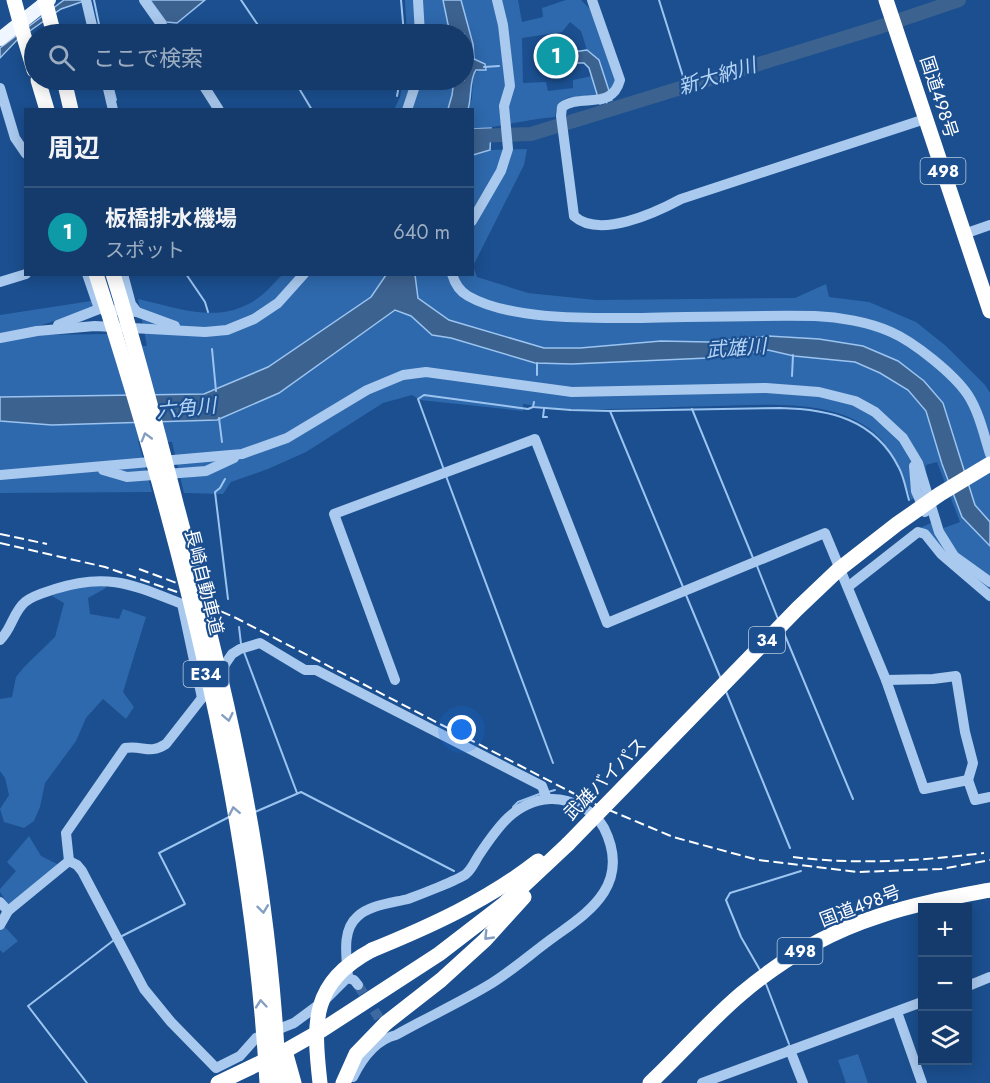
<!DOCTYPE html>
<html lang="ja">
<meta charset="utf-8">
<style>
:root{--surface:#143b6b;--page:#1d4271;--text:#f1f3f6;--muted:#9dadc1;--line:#33557e;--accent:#ffd166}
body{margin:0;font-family:Jost,"Noto Sans JP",sans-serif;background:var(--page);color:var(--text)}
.controls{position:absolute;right:18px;bottom:18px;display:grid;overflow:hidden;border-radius:0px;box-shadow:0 3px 15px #0003}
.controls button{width:54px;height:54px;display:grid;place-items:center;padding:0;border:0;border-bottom:2px solid var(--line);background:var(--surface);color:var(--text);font:30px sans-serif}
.you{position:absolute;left:462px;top:730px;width:21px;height:21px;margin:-15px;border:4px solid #fff;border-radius:50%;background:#1a73e8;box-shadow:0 0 0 9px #1a73e833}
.badge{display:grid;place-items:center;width:39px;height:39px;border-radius:50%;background:var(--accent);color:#fff;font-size:20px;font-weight:700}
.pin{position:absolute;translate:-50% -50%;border:3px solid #fff;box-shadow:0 2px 6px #0006}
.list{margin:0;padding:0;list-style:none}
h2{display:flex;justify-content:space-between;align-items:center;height:78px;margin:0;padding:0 24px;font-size:26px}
h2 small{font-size:20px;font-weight:400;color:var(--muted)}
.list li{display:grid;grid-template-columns:39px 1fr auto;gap:18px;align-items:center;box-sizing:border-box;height:90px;padding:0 24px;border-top:2px solid var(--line)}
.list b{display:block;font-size:22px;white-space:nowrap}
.list p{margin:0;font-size:20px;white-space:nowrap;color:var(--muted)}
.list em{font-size:20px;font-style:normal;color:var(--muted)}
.icon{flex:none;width:33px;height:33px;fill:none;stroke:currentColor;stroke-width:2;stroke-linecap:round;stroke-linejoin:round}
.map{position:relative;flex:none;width:990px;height:1083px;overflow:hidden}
.search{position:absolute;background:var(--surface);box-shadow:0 3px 15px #0003;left:24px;top:24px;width:450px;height:66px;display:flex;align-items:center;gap:15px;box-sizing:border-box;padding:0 21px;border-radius:33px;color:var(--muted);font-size:22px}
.panel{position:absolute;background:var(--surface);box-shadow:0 3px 15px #0003;left:24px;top:108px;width:450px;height:168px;border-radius:0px}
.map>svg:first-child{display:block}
.green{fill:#2e69ad}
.water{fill:#3c6290;stroke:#9cc4f0;stroke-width:1.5}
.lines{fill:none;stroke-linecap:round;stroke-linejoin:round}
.stream{stroke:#9cc4f0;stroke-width:2}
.river{stroke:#3c6290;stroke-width:14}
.minor-tunnel{stroke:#3d69a0;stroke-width:10;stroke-dasharray:10 5;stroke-linecap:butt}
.minor{stroke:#a9c9ee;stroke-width:10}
.major{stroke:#f0f6ff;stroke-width:14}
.highway{stroke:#fff;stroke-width:15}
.rail{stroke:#fff;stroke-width:2;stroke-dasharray:10 4.5;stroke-linecap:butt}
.highway-bridge{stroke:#fff;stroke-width:15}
.oneway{stroke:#829ec1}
.labels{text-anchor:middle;stroke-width:4.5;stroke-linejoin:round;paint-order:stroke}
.shield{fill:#1b4f8f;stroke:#bbcadd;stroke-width:1.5}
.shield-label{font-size:16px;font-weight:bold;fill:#fff}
.street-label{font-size:18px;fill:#fff;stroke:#1b4f8f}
.water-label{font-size:20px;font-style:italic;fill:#b5d3f5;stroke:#1b4f8f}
</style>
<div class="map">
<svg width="990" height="1083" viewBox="0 0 990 1083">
<rect width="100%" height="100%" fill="#1b4f8f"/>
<g class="green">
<polygon points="405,0 443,0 450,34 407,34"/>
<path d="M461 0H518L522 22 543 17 542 8 566 0H581L591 10 616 81 609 90 599 60 587 50 581 31 570 22 562 32 522 38 523 83 546 82 548 91 573 88V80L592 76 598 96 569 97 558 103 555 117C527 119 500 127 473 129L472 110 468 109 472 99 473 75 485 65 474 60 473 44Z"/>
<polygon points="403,80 454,80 452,95 448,109 394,110 400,97"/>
<polygon points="527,149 524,165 473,266 477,277 528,293 596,300 795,298 826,284 829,297 869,302 916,322 946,346 985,385 990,393 990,522 975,505 943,403 898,361 863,346 819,339 708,342 661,341 580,348 544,348 449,320 418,298 415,275 472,274 473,155 490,150"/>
<path d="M282 275H386L371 297 268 367 204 394 0 397V315L91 301 93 309 32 328 34 335 108 334 111 345 147 346 138 299C182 309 223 326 262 295 269 289 276 281 282 275Z"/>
<path d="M395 310 411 316 432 335 451 338 535 363 708 358 768 350 794 356 855 362 880 373 909 390 926 411 942 464 962 517 990 546V599L920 528 933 522 941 529 960 522 937 462 926 465 923 491 911 500C902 472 892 445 867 427 827 399 762 405 715 406 668 407 620 410 573 409 556 409 539 406 523 404V411L420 400 412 395 383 403 306 452 268 469 231 482 223 494 184 493 172 442 138 441 152 492 0 493V421L52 425 217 420 279 393Z"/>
<polygon points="104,582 106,588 88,598 90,614 119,619 123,609 146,617 123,692 134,707 126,719 103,699 86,718 76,741 45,783 40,807 34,821 24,828 4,822 0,809 9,795 5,778 0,771 0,699 12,697 16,677 24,667 55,637 64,603 52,596 71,587"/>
<polygon points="29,836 41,856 59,865 10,907 0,892 0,889 16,871 7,862"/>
<polygon points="3,925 18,941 3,953 0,950 0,931"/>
<polygon points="858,1054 868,1083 846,1083 838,1060"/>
</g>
<g class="water">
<polygon points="64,0 87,0 61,9 17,40 0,58 0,48"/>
<polygon points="150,0 205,0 177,23 166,22"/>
<path d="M443 0H461L473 44 474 59 485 64 486 70H476C469 79 472 98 468 109H448L452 95 454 80H464V34H450Z"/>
<polygon points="587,50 599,60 612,100 600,104 589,68 584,63 574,63 573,52"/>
<polygon points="491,128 490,150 473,155 473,129"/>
<polygon points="386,275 415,275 418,298 449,320 544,348 580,348 661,341 708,342 768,336 819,339 863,346 898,361 924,381 943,403 975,505 990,522 990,546 962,517 942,464 926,411 908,390 880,373 855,362 794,356 768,350 708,358 572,364 535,363 451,338 432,335 411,316 395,310 279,393 217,420 52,425 0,421 0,397 204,394 268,367 371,297"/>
</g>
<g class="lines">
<g class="stream">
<polyline points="94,0 101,34"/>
<polyline points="241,0 264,34"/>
<polyline points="401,0 404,34"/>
<polyline points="659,0 686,86"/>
<polyline points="484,67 499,66"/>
<polyline points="111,80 116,100"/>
<polyline points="294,80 312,110"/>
<polyline points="397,96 400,80"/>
<polyline points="606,101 609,110"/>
<polyline points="186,274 205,302 208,312"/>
<polyline points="212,349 216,391"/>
<polyline points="537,375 537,363"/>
<polyline points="792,376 793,355"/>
<path d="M534 402 533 407 571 410 610 411 780 408C829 409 875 419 899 468 904 477 906 490 909 500"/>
<polyline points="544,409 543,417 547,417"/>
<polyline points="692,409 753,558"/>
<polyline points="610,411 683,587"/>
<polyline points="219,418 222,442"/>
<polyline points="444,470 418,399 424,395 528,409 533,407"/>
<polyline points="446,476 553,763"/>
<polyline points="225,479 220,488 215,492 228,599"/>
<polyline points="757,566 778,619"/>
<polyline points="686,595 721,679"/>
<polyline points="239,627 241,644"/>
<polyline points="784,633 853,799"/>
<polyline points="244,652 297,793"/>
<polyline points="725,689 790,848"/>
<polyline points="548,792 555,790"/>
<polyline points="513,807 518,802 542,793"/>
<polyline points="255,812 301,792 454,871"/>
<polyline points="122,936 185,904 159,853 229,817"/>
<polyline points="760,970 741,937 726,900 730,893 801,871"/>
<polyline points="766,984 789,1044"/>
<polyline points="87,1083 28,1006 114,940"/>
</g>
<polyline class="river" points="472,136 531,134 876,28 959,0"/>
<polyline class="minor-tunnel" points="358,985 379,1018"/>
<g class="minor">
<polyline points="86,0 94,34"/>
<polyline points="144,0 168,34"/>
<polyline points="418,0 420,34"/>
<path d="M592 0 620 80C612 111 580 93 562 107L561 116 574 216C599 239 655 213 681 199L925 119"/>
<polyline points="106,80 113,110"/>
<polyline points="200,80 219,110"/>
<polyline points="0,88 15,138 26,154"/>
<polyline points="407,110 417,80"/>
<polyline points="472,221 501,171 508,149 504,106 510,86 503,25 497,0"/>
<polyline points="964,234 990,225"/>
<polyline points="87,274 99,309"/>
<polyline points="123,274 131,304 137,312"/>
<path d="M452 274C455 284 459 291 468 296 512 321 592 318 642 318 700 317 758 315 815 316 839 317 869 322 891 332 914 342 954 374 968 395 979 412 984 435 990 454"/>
<polyline points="0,282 26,274"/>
<polyline points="58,325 99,309 137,312 175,326"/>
<polyline points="0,338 37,331 95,326 205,332 227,330 254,319 278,303 304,274"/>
<polyline points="914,466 916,491 925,512"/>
<polyline points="103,470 127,477 206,471 234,458"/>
<polyline points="0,475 242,454 287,438 367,390 403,375 426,372 572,392 766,388 819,392 855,401 875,412 903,438 918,463 939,532 954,556 990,582"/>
<polyline points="849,586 918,532 925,534 941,554 990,596"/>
<path d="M0 640C12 629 13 612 25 602 33 595 46 592 55 589 108 572 133 585 182 604L202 698"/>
<polyline points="395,680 334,514 535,439 607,623 825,533 886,680 924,789 968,780 975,800 990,797"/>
<polyline points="886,680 933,679 956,676 965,732 973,763 968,780"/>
<path d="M69 861 66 833 125 748C143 745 149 755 166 744L202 698 232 654 240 649 260 643 305 670H316L542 786 547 799"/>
<polyline points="69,861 77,865 82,871 144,989 171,1022 216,1068 240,1056 256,1038 294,1023 325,1000 347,978 354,980 358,985"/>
<polyline points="0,902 8,911"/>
<polyline points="0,925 8,911 69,861"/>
<path d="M348 978C347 959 341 931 357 917 369 905 392 903 408 899 419 895 458 880 466 874 472 869 475 861 479 855 497 828 515 801 550 799 570 798 594 810 604 828 614 848 617 871 604 892 592 911 572 924 554 937 533 952 513 970 492 983 461 1002 428 1017 396 1035 375 1040 362 1059 353 1077"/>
<polyline points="968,986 990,977"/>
<polyline points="897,1012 922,1083"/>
<polyline points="790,1050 803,1083"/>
<polyline points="702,1083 922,1002"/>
</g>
<polyline class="major" points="0,39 49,0"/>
<g class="highway">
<polyline points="886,0 990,311"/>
<polyline points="25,40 34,70"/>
<polyline points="38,80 47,110"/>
<polyline points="64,80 71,110"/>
<path d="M372 950C431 926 488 900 538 861"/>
<polyline points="386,1023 441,980 485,940 524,897"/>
<polyline points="285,1051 294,1083"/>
<polyline points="218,1083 285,1051 322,1030 439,954 504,904 568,844"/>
<path d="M650 1083C681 1054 709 1021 741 994 781 960 829 932 879 916 915 904 953 897 990 890"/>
</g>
<g class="rail">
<polyline points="0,534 47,544"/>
<polyline points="0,543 105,567 180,593 236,618 590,802 673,837 758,860 858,872 941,869 990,860"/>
<polyline points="139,569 182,585"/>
<path d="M793 857C857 865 920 861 984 853"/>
</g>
<g class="highway-bridge">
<polyline points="14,0 25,40"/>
<polyline points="45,0 53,31"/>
<path d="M96 274C180 533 252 811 267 1083"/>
<path d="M113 274C137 351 157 429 177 507 212 638 246 772 263 906 271 965 276 1024 279 1083"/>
<polyline points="568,844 797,609 838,570 897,524 940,494 990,464"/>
<path d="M320 1083C313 1021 311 983 372 950"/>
<polyline points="343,1083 356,1054 386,1023"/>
</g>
</g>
<defs><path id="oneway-chevron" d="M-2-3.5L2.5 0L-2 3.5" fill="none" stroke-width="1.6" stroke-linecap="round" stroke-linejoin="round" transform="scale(1.5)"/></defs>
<g class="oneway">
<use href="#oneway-chevron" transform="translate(146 437) rotate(-106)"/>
<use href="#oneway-chevron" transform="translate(228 717) rotate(78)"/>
<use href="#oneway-chevron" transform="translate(234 811) rotate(-101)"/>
<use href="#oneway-chevron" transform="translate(263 909) rotate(83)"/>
<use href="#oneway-chevron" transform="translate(488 936) rotate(134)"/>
<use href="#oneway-chevron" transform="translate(261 1004) rotate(-95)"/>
</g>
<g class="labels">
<g class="shield">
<rect x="920.5" y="158" width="45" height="26" rx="4.5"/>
<rect x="749" y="627" width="36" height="26" rx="4.5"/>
<rect x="183.5" y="661" width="45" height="26" rx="4.5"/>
<rect x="777.5" y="938" width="45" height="26" rx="4.5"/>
</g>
<g class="shield-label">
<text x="943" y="177">498</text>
<text x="767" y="646">34</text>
<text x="206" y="680">E34</text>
<text x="800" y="957">498</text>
</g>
<g class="street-label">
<text transform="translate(939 97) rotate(72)" y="6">国道498号</text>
<text transform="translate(204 582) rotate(76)" y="6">長崎自動車道</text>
<text transform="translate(605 779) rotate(-45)" y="6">武雄バイパス</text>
<text transform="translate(860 906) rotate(-21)" y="6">国道498号</text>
</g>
<g class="water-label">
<text transform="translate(717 76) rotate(-17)" y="7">新大納川</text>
<text transform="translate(736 348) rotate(-4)" y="7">武雄川</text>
<text transform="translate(186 408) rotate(-6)" y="7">六角川</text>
</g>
</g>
</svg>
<div class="controls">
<button>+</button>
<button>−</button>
<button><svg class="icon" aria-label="layers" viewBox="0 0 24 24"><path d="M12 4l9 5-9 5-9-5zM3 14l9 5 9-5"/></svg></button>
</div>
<div class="you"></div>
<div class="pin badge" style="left:556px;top:56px;background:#0f9aa8">1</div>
<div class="search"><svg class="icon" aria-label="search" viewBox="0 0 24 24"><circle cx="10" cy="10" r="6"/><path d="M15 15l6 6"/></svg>ここで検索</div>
<section class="panel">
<h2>周辺<small></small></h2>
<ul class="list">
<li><span class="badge" style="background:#0f9aa8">1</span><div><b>板橋排水機場</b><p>スポット</p></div><em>640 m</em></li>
</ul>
</section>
</div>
